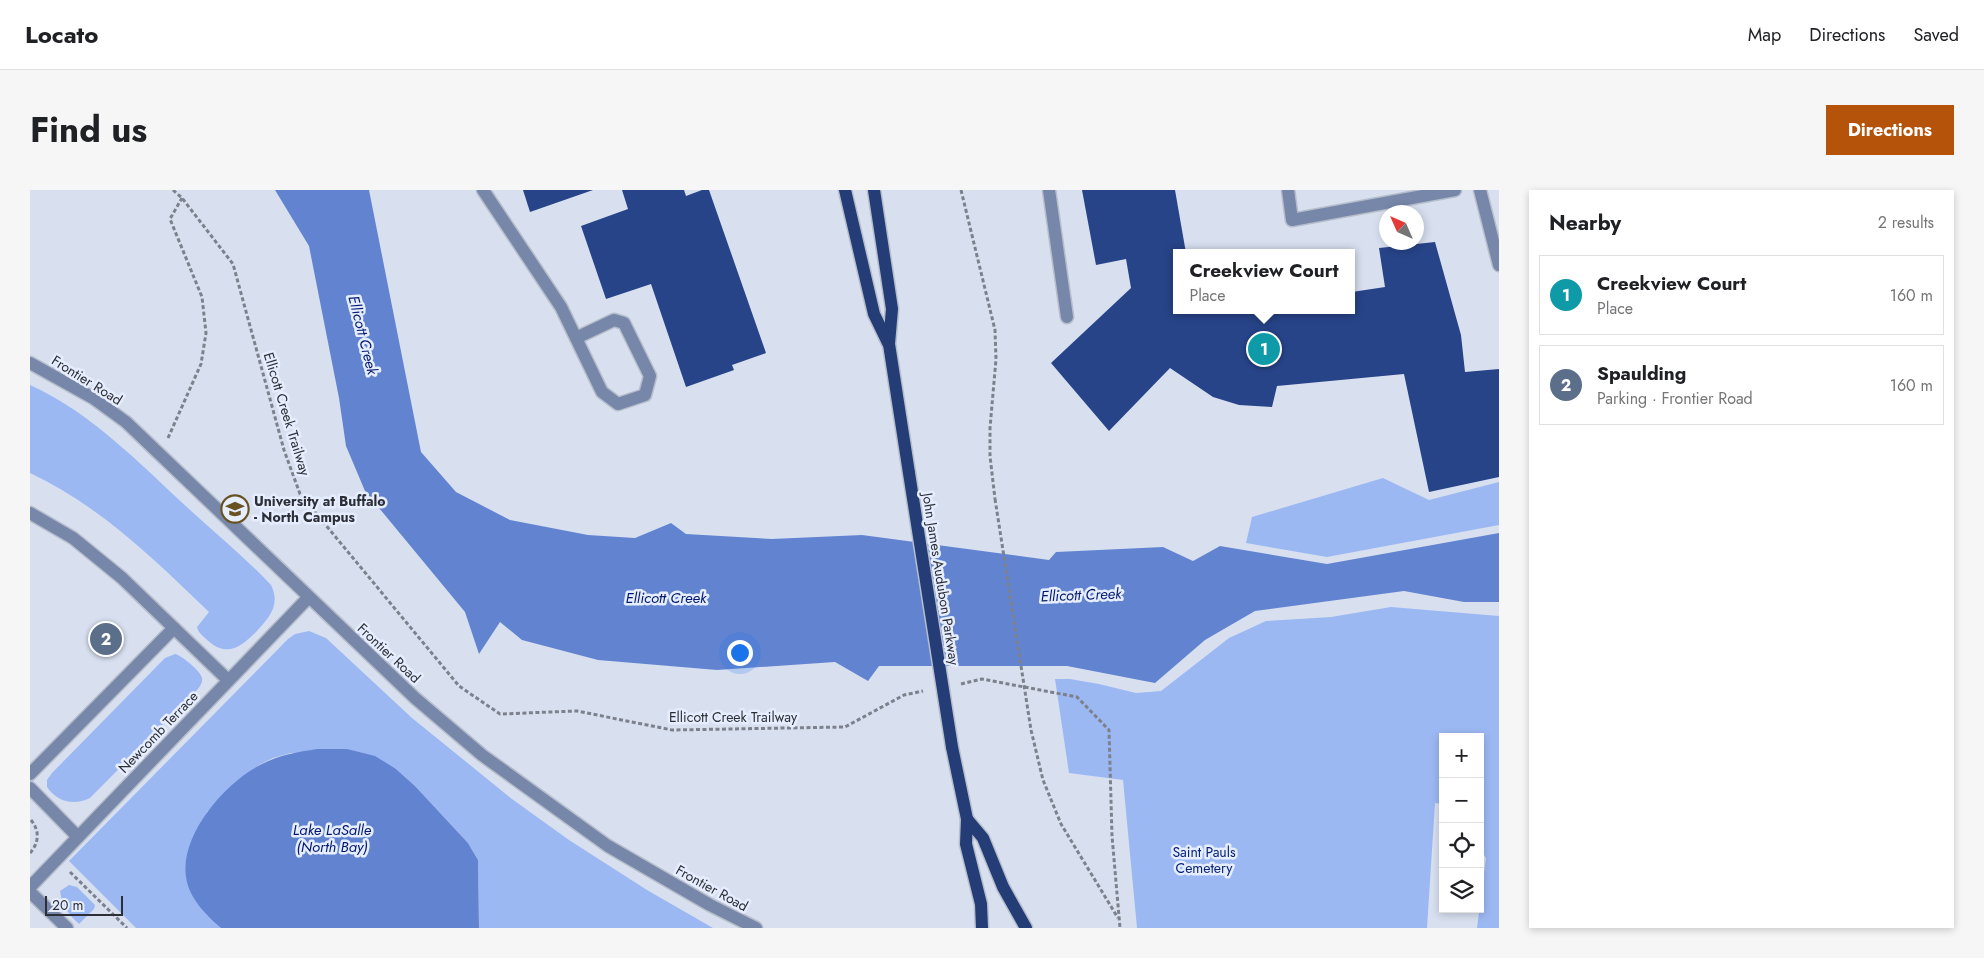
<!DOCTYPE html>
<meta charset="utf-8">
<style>
:root{--surface:#fff;--page:#f6f6f6;--text:#202124;--muted:#757577;--line:#e0e0e0;--accent:#b45309}
body{margin:0;font-family:Jost,sans-serif;background:var(--page);color:var(--text)}
.controls{position:absolute;right:15px;bottom:15px;display:grid;overflow:hidden;border-radius:0px;box-shadow:0 2px 8px #0003}
.controls button{width:45px;height:45px;display:grid;place-items:center;padding:0;border:0;border-bottom:1px solid var(--line);background:var(--surface);color:var(--text);font:25px sans-serif}
.compass{position:absolute;left:1349px;top:15px;width:45px;height:45px;border-radius:50%;background:var(--surface);box-shadow:0 2px 8px #0003;rotate:315deg}
.scale{position:absolute;left:15px;bottom:12px;width:78px;box-sizing:border-box;padding-left:5px;border:2px solid #2c2f35;border-top:0;font-size:14px;line-height:18px;white-space:nowrap;color:#2c2f35;-webkit-text-stroke:4px #e5edfe;paint-order:stroke}
.you{position:absolute;left:709px;top:462px;width:18px;height:18px;margin:-12px;border:4px solid #fff;border-radius:50%;background:#1a73e8;box-shadow:0 0 0 8px #1a73e833}
.badge{display:grid;place-items:center;width:32px;height:32px;border-radius:50%;background:var(--accent);color:#fff;font-size:16px;font-weight:700}
.pin{position:absolute;translate:-50% -50%;border:2px solid #fff;box-shadow:0 1px 5px #0006}
.popup{position:absolute;left:1143px;top:59px;width:182px;height:65px;box-sizing:border-box;display:grid;place-content:center;border-radius:0px;background:var(--surface);filter:drop-shadow(0 1px 4px #0005);font-size:16px;white-space:nowrap;color:var(--muted)}
.popup b{font-size:19px;color:var(--text)}
.popup::after{content:'';position:absolute;left:50%;top:100%;margin-left:-10px;border:10px solid transparent;border-top-color:var(--surface)}
.list{margin:0;padding:0;list-style:none}
h2{display:flex;justify-content:space-between;align-items:center;height:65px;margin:0;padding:0 20px;font-size:21px}
h2 small{font-size:16px;font-weight:400;color:var(--muted)}
.list li{display:grid;grid-template-columns:32px 1fr auto;gap:15px;align-items:center;box-sizing:border-box;height:80px;margin:0 10px 10px;padding:0 10px;border:1px solid var(--line);border-radius:0px}
.list b{display:block;font-size:19px;white-space:nowrap}
.list p{margin:0;font-size:16px;white-space:nowrap;color:var(--muted)}
.list em{font-size:16px;font-style:normal;color:var(--muted)}
.icon{flex:none;width:28px;height:28px;fill:none;stroke:currentColor;stroke-width:2;stroke-linecap:round;stroke-linejoin:round}
.map{position:relative;flex:none;width:1469px;height:738px;overflow:hidden;border-radius:0px}
header{display:flex;align-items:center;gap:30px;box-sizing:border-box;height:70px;padding:0 25px;background:var(--surface);border-bottom:1px solid var(--line)}
header strong{font-size:24px}
nav{display:flex;gap:28px;margin-inline-start:auto;font-size:18px}
.intro{display:flex;align-items:center;justify-content:space-between;box-sizing:border-box;height:120px;padding:0 30px}
h1{margin:0;font-size:35px}
.button{padding:12px 22px;border-radius:0px;background:var(--accent);color:#fff;font-size:18px;font-weight:700}
main{display:flex;gap:30px;padding:0 30px}
aside{flex:1;background:var(--surface);border-radius:0px;box-shadow:0 2px 8px #0003}
.map>svg:first-child{display:block}
.green{fill:#9cb8f3}
.water{fill:#6284d0}
.building{fill:#274489}
.lines{fill:none;stroke-linecap:round;stroke-linejoin:round}
.minor-casing{stroke:#b6bdcb;stroke-width:15}
.major-casing{stroke:#b6bdcb;stroke-width:15}
.path{stroke:#7c818c;stroke-width:3;stroke-dasharray:4 2.5;stroke-linecap:butt}
.minor{stroke:#7787a9;stroke-width:12}
.major{stroke:#253d77;stroke-width:12}
.major-bridge-casing{stroke:#b6bdcb;stroke-width:15;stroke-linecap:butt}
.path-bridge{stroke:#7c818c;stroke-width:3;stroke-dasharray:4 2.5;stroke-linecap:butt}
.major-bridge{stroke:#253d77;stroke-width:12}
.labels{text-anchor:middle;stroke-width:5;stroke-linejoin:round;paint-order:stroke}
.street-label{font-size:14px;fill:#2c2f35;stroke:#e5edfe}
.poi-label{font-size:14px;font-weight:bold;fill:#2c2f35;stroke:#e5edfe;text-anchor:start}
.park-label{font-size:14px;fill:#07227a;stroke:#e5edfe}
.water-label{font-size:15px;font-style:italic;fill:#041a72;stroke:#e5edfe}
</style>
<header>
<strong>Locato</strong>
<nav><a>Map</a><a>Directions</a><a>Saved</a></nav>
</header>
<div class="intro"><h1>Find us</h1><a class="button">Directions</a></div>
<main>
<div class="map">
<svg width="1469" height="738" viewBox="0 0 1469 738">
<rect width="100%" height="100%" fill="#d8e0f0"/>
<g class="green">
<path d="M0 195C62 223 110 274 159 319 186 344 216 368 241 395 251 415 239 428 226 442 210 458 196 468 176 449 172 445 168 442 167 437L179 422C124 369 70 316 0 283Z"/>
<polygon points="1353,288 1399,310 1469,292 1469,335 1297,367 1216,353 1222,327"/>
<polygon points="1361,417 1469,426 1469,738 1447,738 1456,668 1450,659 1450,547 1413,547 1413,614 1405,613 1397,738 1107,738 1093,590 1039,583 1025,489 1040,489 1069,494 1106,503 1131,501 1199,448 1236,431 1301,427"/>
<polygon points="279,441 296,448 382,528 482,609 539,650 617,700 683,738 449,738 448,670 438,653 385,596 366,579 261,563 243,568 229,575 209,590 177,622 164,708 191,738 106,738 39,671 258,449 265,444"/>
<path d="M145 464C151 465 171 481 172 488 173 492 170 496 168 499L60 608C44 616 27 612 17 597V590L22 583 135 468Z"/>
<path d="M39 695 47 697 65 715 64 719 49 734C38 724 32 716 30 701Z"/>
</g>
<g class="water">
<polygon points="245,0 339,0 391,262 426,302 480,330 558,345 605,348 641,333 656,344 742,349 832,345 1019,370 1026,362 1133,357 1163,371 1190,356 1297,374 1469,343 1469,412 1434,412 1374,401 1225,421 1175,450 1125,493 1037,476 849,476 838,491 805,472 687,480 568,470 492,450 470,432 449,464 435,422 335,301 316,256 309,208 279,56"/>
<path d="M287 559H317L345 566 366 579 385 596 438 653 448 670 449 738H191C178 727 161 710 157 692 146 648 195 592 232 574 249 565 268 562 287 559Z"/>
</g>
<g class="building">
<polygon points="493,0 563,0 500,22"/>
<polygon points="592,0 654,0 656,6 672,0 679,0 736,163 702,175 704,180 656,197 621,94 576,109 551,36 598,19"/>
<polygon points="1052,0 1145,0 1156,63 1146,63 1146,120 1322,120 1322,102 1355,97 1349,58 1405,52 1431,145 1435,182 1469,179 1469,287 1399,302 1374,184 1247,196 1242,217 1209,215 1183,207 1140,178 1079,241 1021,173 1101,98 1096,69 1066,75"/>
</g>
<g class="lines">
<g class="minor-casing">
<g id="minor">
<polyline points="453,0 531,117 572,202 588,214 615,205 620,186 594,133 584,130 546,148"/>
<polyline points="1019,0 1037,127"/>
<polyline points="1258,0 1262,30 1425,0"/>
<polyline points="1450,0 1469,75"/>
<polyline points="0,173 63,208 96,232 385,508 452,565 578,656 680,715 726,738"/>
<polyline points="0,323 43,348 92,388 198,490"/>
<polyline points="0,584 144,438"/>
<polyline points="0,598 48,647"/>
<polyline points="0,697 278,408"/>
<polyline points="0,702 37,738"/>
</g>
</g>
<g class="major-casing">
<g id="major">
<polyline points="815,0 844,124 858,153"/>
<polyline points="844,0 862,119 859,154 879,283"/>
<polyline points="922,557 937,629 936,654 951,714 952,738"/>
<polyline points="937,629 953,648 973,697 996,738"/>
</g>
</g>
<g class="path">
<polyline points="143,0 152,8 203,74 254,260 270,304 429,496 470,524 547,521 642,540 815,537 874,505 893,501"/>
<polyline points="931,0 965,140 966,169 960,238 960,266 965,309"/>
<polyline points="138,248 171,174 176,143 172,107 140,29 152,8"/>
<polyline points="931,494 952,489 1047,507 1079,540 1082,646 1090,738"/>
<polyline points="1001,540 1013,590 1031,634 1088,728"/>
<path d="M0 663C9 653 10 641 1 630"/>
<polyline points="40,682 97,738"/>
</g>
<use href="#minor" class="minor"/>
<use href="#major" class="major"/>
<g class="major-bridge-casing">
<polyline id="major-bridge" points="879,283 922,557"/>
</g>
<polyline class="path-bridge" points="965,309 1001,540"/>
<use href="#major-bridge" class="major-bridge"/>
</g>
<defs>
<g id="university-ring" transform="scale(1.4375)"><circle r="9.5" fill="#e5edfe" stroke="#685222" stroke-width="1.5"/><path d="M0-5L7-2L0 1L-7-2ZM-4 1L0 2.5L4 1V4Q0 6-4 4Z" fill="#685222"/></g>
</defs>
<g fill-rule="evenodd">
<use href="#university-ring" x="205" y="319"/>
</g>
<g class="labels">
<g class="street-label">
<text transform="translate(57 190) rotate(32)" y="5">Frontier Road</text>
<text transform="translate(257 224) rotate(73)" y="5">Ellicott Creek Trailway</text>
<text transform="translate(911 389) rotate(81)" y="5">John James Audubon Parkway</text>
<text transform="translate(359 463) rotate(43)" y="5">Frontier Road</text>
<text x="703" y="532">Ellicott Creek Trailway</text>
<text transform="translate(128 542) rotate(-46)" y="5">Newcomb Terrace</text>
<text transform="translate(682 698) rotate(29)" y="5">Frontier Road</text>
</g>
<g class="poi-label">
<text x="224" y="316">University at Buffalo<tspan x="224" dy="16">- North Campus</tspan></text>
</g>
<g class="park-label">
<text x="1174" y="667">Saint Pauls<tspan x="1174" dy="16">Cemetery</tspan></text>
</g>
<g class="water-label">
<text transform="translate(333 145) rotate(76)" y="5">Ellicott Creek</text>
<text transform="translate(1051 405) rotate(-2)" y="5">Ellicott Creek</text>
<text x="636" y="413">Ellicott Creek</text>
<text x="302" y="645">Lake LaSalle<tspan x="302" dy="17">(North Bay)</tspan></text>
</g>
</g>
</svg>
<div class="controls">
<button>+</button>
<button>−</button>
<button><svg class="icon" aria-label="locate" viewBox="0 0 24 24"><circle cx="12" cy="12" r="6"/><path d="M12 2v4M12 18v4M2 12h4M18 12h4"/></svg></button>
<button><svg class="icon" aria-label="layers" viewBox="0 0 24 24"><path d="M12 4l9 5-9 5-9-5zM3 14l9 5 9-5"/></svg></button>
</div>
<svg class="compass" viewBox="-18 -18 36 36"><path d="M0-13l5 13h-10z" fill="#e53935"/><path d="M0 13l5-13h-10z" fill="#757577"/></svg>
<div class="scale">20 m</div>
<div class="you"></div>
<div class="pin badge" style="left:1234px;top:159px;background:#0f9aa8">1</div>
<div class="popup"><b>Creekview Court</b>Place</div>
<div class="pin badge" style="left:76px;top:449px;background:#5c6f8a">2</div>
</div>
<aside>
<h2>Nearby<small>2 results</small></h2>
<ul class="list">
<li><span class="badge" style="background:#0f9aa8">1</span><div><b>Creekview Court</b><p>Place</p></div><em>160 m</em></li>
<li><span class="badge" style="background:#5c6f8a">2</span><div><b>Spaulding</b><p>Parking · Frontier Road</p></div><em>160 m</em></li>
</ul>
</aside>
</main>
